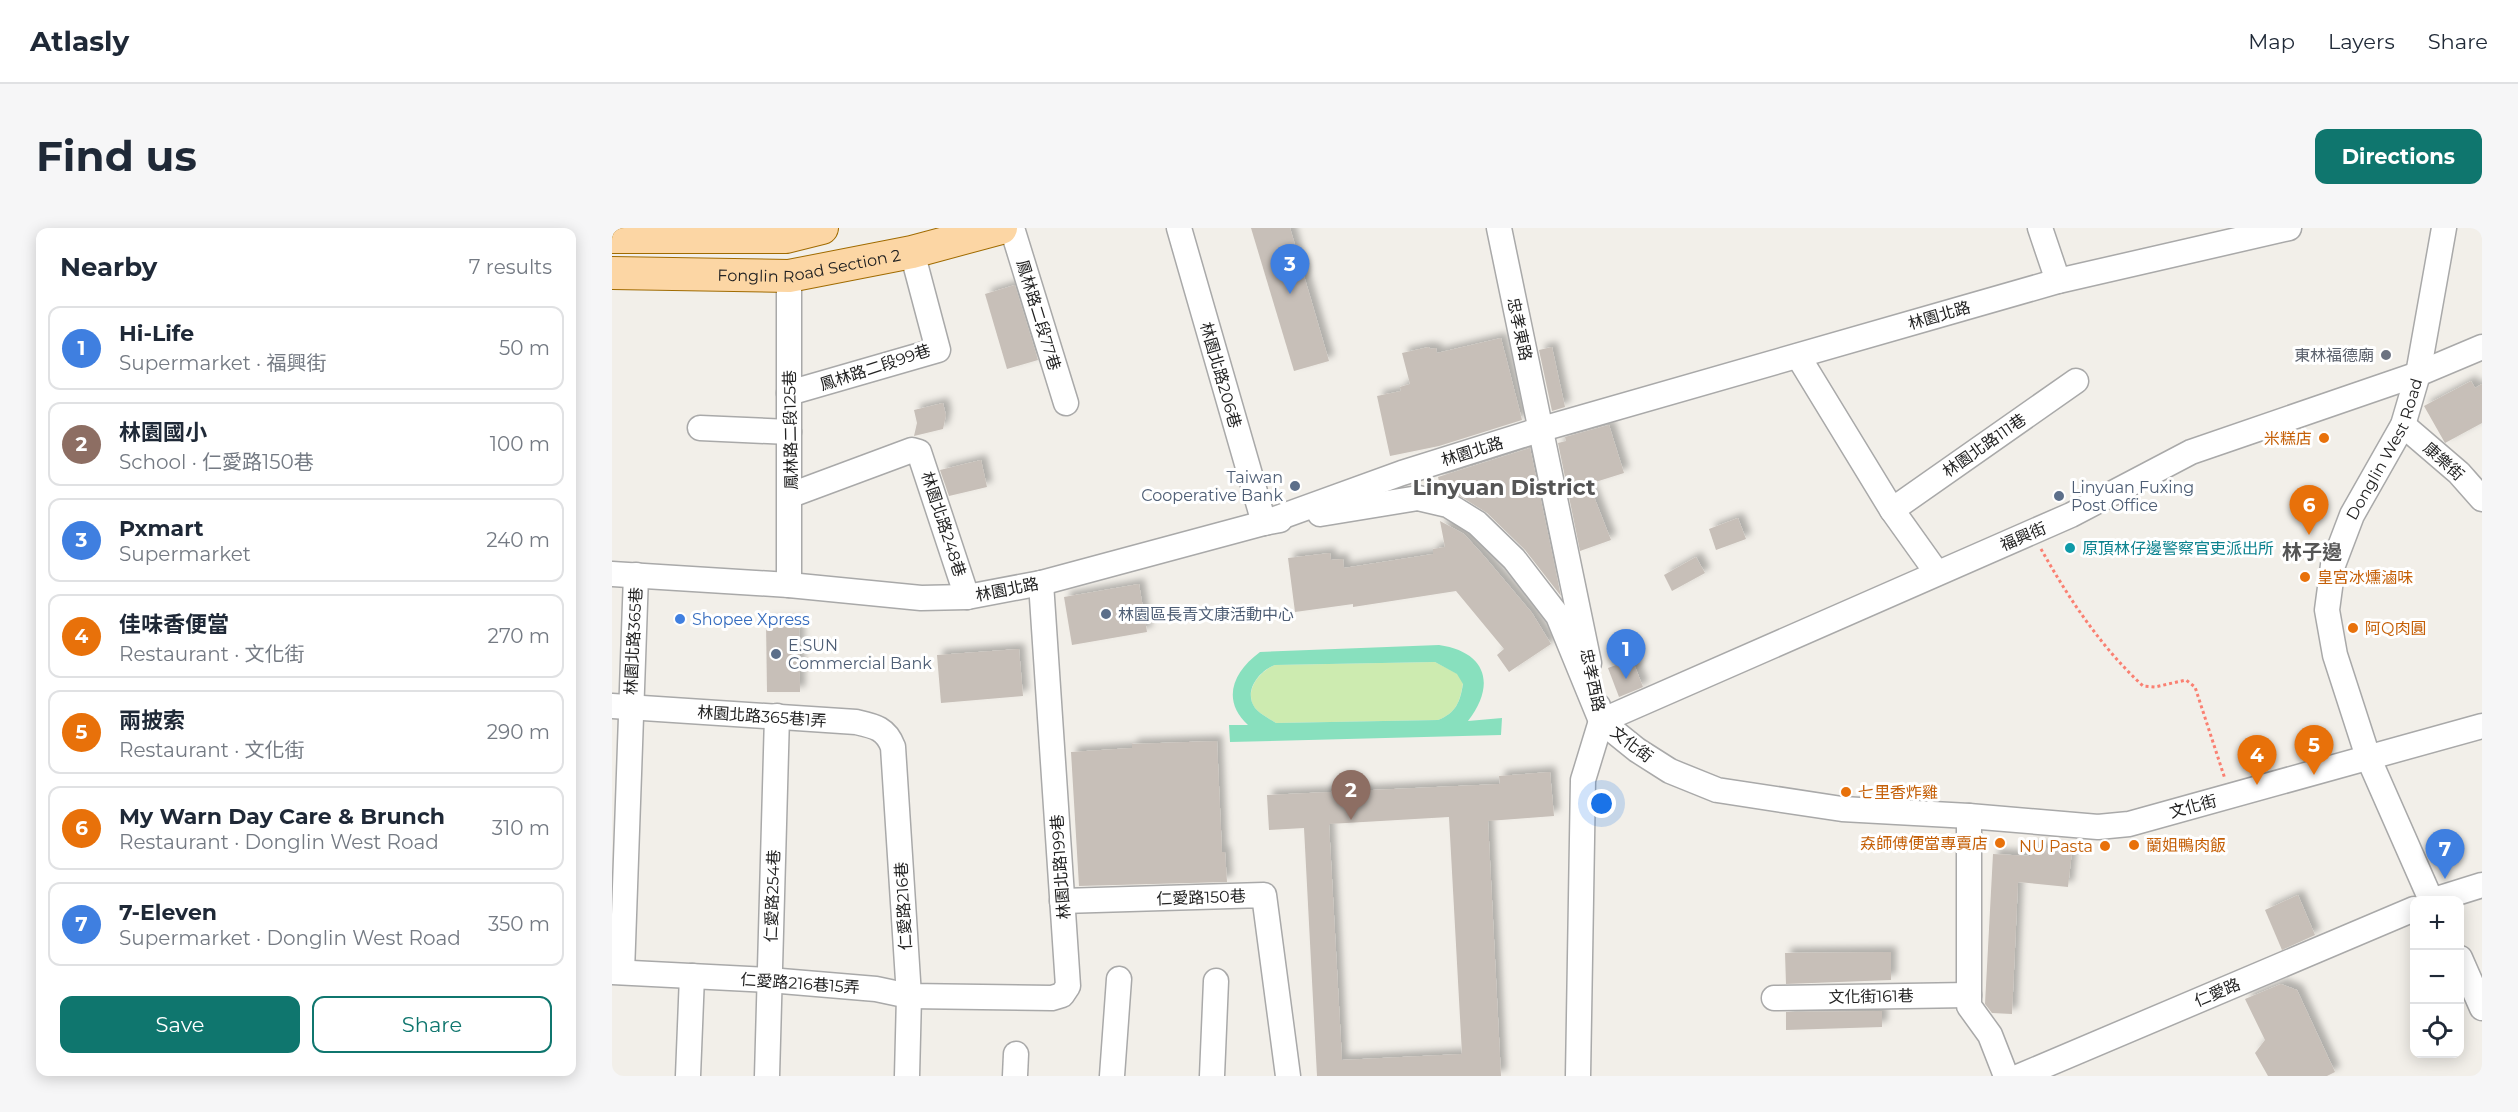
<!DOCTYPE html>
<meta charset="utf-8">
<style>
:root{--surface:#fff;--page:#f6f6f7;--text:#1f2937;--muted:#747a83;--line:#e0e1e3;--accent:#0f766e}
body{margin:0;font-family:Montserrat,"Noto Sans TC",sans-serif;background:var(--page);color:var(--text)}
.controls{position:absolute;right:18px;bottom:18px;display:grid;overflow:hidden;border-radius:12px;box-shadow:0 3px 15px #0003}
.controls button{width:54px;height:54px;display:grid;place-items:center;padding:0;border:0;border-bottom:2px solid var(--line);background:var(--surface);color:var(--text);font:30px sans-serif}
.you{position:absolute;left:990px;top:576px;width:21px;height:21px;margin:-15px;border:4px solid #fff;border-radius:50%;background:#1a73e8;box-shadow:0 0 0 9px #1a73e833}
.badge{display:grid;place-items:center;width:39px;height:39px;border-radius:50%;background:var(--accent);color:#fff;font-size:20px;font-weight:700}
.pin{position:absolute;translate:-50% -50px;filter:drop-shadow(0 2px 3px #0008)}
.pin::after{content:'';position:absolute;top:32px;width:21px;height:18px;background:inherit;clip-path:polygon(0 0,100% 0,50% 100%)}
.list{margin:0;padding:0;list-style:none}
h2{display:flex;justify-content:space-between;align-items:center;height:78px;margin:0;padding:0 24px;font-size:26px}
h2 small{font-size:20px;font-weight:400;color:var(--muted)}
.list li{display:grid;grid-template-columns:39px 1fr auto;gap:18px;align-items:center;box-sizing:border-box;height:84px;margin:0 12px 12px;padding:0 12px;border:2px solid var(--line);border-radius:12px}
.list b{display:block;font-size:22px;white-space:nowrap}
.list p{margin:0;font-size:20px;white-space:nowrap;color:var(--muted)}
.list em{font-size:20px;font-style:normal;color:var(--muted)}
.actions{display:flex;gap:12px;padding:18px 24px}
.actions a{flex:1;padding:14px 0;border:2px solid var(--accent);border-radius:12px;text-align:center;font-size:21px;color:var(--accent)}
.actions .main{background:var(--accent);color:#fff}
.icon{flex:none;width:33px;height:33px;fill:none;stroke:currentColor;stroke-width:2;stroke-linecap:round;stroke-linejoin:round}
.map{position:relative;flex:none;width:1870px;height:848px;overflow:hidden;border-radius:12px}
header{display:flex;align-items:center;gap:36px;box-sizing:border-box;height:84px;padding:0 30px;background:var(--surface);border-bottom:2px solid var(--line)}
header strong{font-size:28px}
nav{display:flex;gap:33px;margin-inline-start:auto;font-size:21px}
.intro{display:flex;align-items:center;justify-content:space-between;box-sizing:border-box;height:144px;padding:0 36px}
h1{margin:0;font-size:42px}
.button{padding:15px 27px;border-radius:12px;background:var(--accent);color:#fff;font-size:21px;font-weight:700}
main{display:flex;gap:36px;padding:0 36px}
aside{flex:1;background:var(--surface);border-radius:12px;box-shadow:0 3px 15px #0003}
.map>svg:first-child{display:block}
.grass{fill:#cdebb0}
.pitch{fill:#88e0be;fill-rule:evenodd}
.building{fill:#c7bfb8;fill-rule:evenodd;filter:url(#shadow)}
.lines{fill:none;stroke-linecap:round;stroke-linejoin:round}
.minor-casing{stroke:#a9a9a9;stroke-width:27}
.major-casing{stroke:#a06b00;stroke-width:34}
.path{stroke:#fa8072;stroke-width:3;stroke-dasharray:3 3;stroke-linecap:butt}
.minor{stroke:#fff;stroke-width:24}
.major{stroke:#fcd6a4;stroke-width:32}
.worship-dot{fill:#6b7280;stroke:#fff;stroke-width:2}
.food-dot{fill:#e8710a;stroke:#fff;stroke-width:2}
.service-dot{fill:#5c6f8a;stroke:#fff;stroke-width:2}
.culture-dot{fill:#0f9aa8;stroke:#fff;stroke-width:2}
.shop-dot{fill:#3f7fe0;stroke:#fff;stroke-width:2}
.labels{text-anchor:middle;stroke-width:6;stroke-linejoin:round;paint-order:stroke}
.street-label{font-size:16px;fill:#222;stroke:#fff}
.worship-label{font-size:16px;fill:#5b616d;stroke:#fff;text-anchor:end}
.food-label{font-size:16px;fill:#c56008;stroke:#fff;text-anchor:start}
.service-label{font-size:16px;fill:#4e5e75;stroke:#fff;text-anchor:start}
.culture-label{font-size:16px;fill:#0d838f;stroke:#fff;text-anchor:start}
.shop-label{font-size:16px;fill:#366cbe;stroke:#fff;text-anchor:start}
.quarter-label{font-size:20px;font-weight:bold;fill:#555;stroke:#fff}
.district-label{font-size:22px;font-weight:bold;fill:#555;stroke:#fff}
</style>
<header>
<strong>Atlasly</strong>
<nav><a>Map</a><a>Layers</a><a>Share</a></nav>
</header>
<div class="intro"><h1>Find us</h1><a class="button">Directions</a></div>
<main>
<aside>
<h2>Nearby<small>7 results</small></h2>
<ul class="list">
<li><span class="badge" style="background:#3f7fe0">1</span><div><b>Hi-Life</b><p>Supermarket · 福興街</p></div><em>50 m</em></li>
<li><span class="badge" style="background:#8d6e63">2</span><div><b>林園國小</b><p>School · 仁愛路150巷</p></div><em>100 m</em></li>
<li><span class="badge" style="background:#3f7fe0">3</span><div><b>Pxmart</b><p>Supermarket</p></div><em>240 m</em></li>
<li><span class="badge" style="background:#e8710a">4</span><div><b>佳味香便當</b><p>Restaurant · 文化街</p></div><em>270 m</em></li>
<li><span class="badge" style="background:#e8710a">5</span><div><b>兩披索</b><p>Restaurant · 文化街</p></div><em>290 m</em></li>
<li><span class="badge" style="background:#e8710a">6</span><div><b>My Warn Day Care &amp; Brunch</b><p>Restaurant · Donglin West Road</p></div><em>310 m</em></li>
<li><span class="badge" style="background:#3f7fe0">7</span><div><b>7-Eleven</b><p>Supermarket · Donglin West Road</p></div><em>350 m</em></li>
</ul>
<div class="actions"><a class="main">Save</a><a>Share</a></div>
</aside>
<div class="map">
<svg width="1870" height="848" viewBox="0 0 1870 848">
<defs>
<filter id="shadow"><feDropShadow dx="5.5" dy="-5.5" stdDeviation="3" flood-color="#0004"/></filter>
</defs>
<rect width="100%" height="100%" fill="#f2efe9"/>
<path class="grass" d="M823 434 846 446 851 455C848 474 844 485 826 492L664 495C658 491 648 486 643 480 631 463 648 443 663 437Z"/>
<path class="pitch" d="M827 417C875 424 884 457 856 493L890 490 889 507 618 514 617 497H636C609 472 621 444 648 424ZM823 434 845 446 851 456C848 474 844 485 826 492L664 495C658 491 648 486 643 480 631 463 647 443 663 437Z"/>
<g class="building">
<polygon points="639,0 678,0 717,133 682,143"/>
<polygon points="403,57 426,132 395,141 373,66"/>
<polygon points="889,110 910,192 827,218 778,228 765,168 789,163 788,159 798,156 790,125 817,119 818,121 824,120 825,125"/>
<polygon points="940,119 953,179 940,183 927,122"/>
<polygon points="1859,153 1863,160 1870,156 1870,195 1833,215 1812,178"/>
<polygon points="331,175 334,187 331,201 302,208 305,195 302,182"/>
<polygon points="997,197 1012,245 977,256 999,312 968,323 946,215 954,213 953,209"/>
<polygon points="918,220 949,368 913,322 875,285 843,265 829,261 826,249"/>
<polygon points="369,232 375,259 337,268 328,242"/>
<polygon points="1126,290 1134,311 1104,322 1097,301"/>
<polygon points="828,293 852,306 872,328 920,385 939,416 897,444 885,427 892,421 844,363 741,379 741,376 683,384 676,330 718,325 719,332 731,331 732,340 821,326 821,321 833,319"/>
<polygon points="1084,329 1093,345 1060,363 1052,347"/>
<polygon points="527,356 535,404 460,417 452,369"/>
<polygon points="154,394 187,394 188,464 155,464"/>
<polygon points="407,421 411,468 329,475 325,427"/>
<polygon points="1020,431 1031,459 1007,469 996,440"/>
<polygon points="605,513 610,624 613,624 615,654 467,658 459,524 520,520 520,516"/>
<path d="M938 544 942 588 876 593 889 848H705L692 600 657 602 655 567 888 556 887 548ZM837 589 850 826 730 832 717 596Z"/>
<polygon points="1418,618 1460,623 1456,659 1406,654 1400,786 1380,785 1373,776 1381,626 1418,628"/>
<polygon points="1686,667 1703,707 1670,722 1653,682"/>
<polygon points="1279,724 1279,752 1174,756 1173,725"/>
<polygon points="1669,756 1685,762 1723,844 1715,848 1656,848 1643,825 1653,812 1633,771"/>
<polygon points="1270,783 1270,799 1174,802 1174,784"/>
</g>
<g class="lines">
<g class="minor-casing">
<g id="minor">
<polyline points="400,0 454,175"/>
<polyline points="567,0 652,295 668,292"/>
<polyline points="887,0 977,435"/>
<polyline points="1428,0 1446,53"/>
<polyline points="1186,128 1280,282 1464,153"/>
<polyline points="177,165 326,122 300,24"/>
<polyline points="1791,197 1847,245 1870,271"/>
<polyline points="88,200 177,204"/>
<polyline points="179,267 300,222 307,224 355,369"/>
<polyline points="1280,282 1325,345"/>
<polyline points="708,286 806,270 836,277 865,295 902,331 946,388 989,493 1025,522 1058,543 1105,562 1230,581 1357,588 1486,599 1517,596 1870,498"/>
<polyline points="0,346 177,357 309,370 355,369 429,355 652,295 790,245 930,201 1446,53 1677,0"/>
<polyline points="177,357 177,48"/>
<path d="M0 478 244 494C262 498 274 500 281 519L297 768 295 848"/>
<polyline points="989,493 1459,287 1579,224 1806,146 1870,119"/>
<polyline points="1357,588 1357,778 1378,807 1394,848"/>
<path id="s1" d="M1819 672 1756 529 1723 427 1715 382 1721 337 1740 287 1791 197 1806 146 1832 0"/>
<polyline points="1822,672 1870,657"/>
<polyline points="450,673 652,667 676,848"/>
<polyline points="1848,730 1870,780"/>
<polyline points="0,744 157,752 264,761 297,768 440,770 450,767 456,758 429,355"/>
<polyline points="10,744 24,347"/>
<polyline points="1162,770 1357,767"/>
<polyline points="76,848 80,748"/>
<polyline points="155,848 165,488"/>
<polyline points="403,848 404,826"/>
<polyline points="500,848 507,751"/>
<polyline points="600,848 604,753"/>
<polyline points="966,848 971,552 989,493 986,478"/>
<polyline points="1408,848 1802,681"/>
</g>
</g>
<g class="major-casing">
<g id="major">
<polyline points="0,9 174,9 210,0"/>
<path id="s2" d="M0 45 177 48 300 24 389 0"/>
</g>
</g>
<path class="path" d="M1429 321C1457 371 1489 419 1531 458L1543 459 1574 452 1583 459 1613 551"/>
<use href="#minor" class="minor"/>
<use href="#major" class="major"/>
</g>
<circle class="worship-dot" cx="1774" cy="127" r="6"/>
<g class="food-dot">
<circle cx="1712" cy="210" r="6"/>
<circle cx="1693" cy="349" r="6"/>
<circle cx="1741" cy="400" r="6"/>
<circle cx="1234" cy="564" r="6"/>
<circle cx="1388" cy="615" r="6"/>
<circle cx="1522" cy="617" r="6"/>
<circle cx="1493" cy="618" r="6"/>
</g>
<g class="service-dot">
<circle cx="683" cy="258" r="6"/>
<circle cx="1447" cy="268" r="6"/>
<circle cx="494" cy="386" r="6"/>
<circle cx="164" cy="426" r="6"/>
</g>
<circle class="culture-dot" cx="1458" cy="320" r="6"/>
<circle class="shop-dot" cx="68" cy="391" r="6"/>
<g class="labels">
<g class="street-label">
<text dy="6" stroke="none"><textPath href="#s2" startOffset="198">Fonglin Road Section 2</textPath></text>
<text transform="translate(427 87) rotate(73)" y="6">鳳林路二段77巷</text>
<text transform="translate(1327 87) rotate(-16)" y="6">林園北路</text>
<text transform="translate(908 101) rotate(78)" y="6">忠孝東路</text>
<text transform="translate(263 139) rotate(-18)" y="6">鳳林路二段99巷</text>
<text transform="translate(609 147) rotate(74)" y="6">林園北路206巷</text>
<text transform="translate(178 202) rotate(-91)" y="6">鳳林路二段125巷</text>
<text transform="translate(1372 217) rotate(-35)" y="6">林園北路111巷</text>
<text dy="6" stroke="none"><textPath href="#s1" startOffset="482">Donglin West Road</textPath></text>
<text transform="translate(860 223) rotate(-17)" y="6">林園北路</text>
<text transform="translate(1832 233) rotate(42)" y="6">康樂街</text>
<text transform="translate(332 296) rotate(72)" y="6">林園北路248巷</text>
<text transform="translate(1411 308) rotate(-23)" y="6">福興街</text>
<text transform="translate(395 361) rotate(-11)" y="6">林園北路</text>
<text transform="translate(21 413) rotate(-87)" y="6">林園北路365巷</text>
<text transform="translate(981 452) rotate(78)" y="6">忠孝西路</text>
<text transform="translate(150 488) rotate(4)" y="6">林園北路365巷1弄</text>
<text transform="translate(1020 516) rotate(37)" y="6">文化街</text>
<text transform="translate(1581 578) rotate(-15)" y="6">文化街</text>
<text transform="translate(448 639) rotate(-94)" y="6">林園北路199巷</text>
<text transform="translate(160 668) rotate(-88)" y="6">仁愛路254巷</text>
<text transform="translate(589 669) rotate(-2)" y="6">仁愛路150巷</text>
<text transform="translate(291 678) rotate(-93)" y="6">仁愛路216巷</text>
<text transform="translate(188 755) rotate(4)" y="6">仁愛路216巷15弄</text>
<text transform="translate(1605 764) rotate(-23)" y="6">仁愛路</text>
<text transform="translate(1259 768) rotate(-1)" y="6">文化街161巷</text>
</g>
<g class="worship-label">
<text x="1762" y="133">東林福德廟</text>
</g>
<g class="food-label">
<text x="1700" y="216" text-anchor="end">米糕店</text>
<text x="1705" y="355">皇宮冰燻滷味</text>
<text x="1753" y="406">阿Q肉圓</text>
<text x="1246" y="570">七里香炸雞</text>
<text x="1376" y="621" text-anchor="end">𡘙師傅便當專賣店</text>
<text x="1534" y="623">蘭姐鴨肉飯</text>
<text x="1481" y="624" text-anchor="end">NU Pasta</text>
</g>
<g class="service-label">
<text x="671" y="255" text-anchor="end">Taiwan<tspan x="671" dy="18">Cooperative Bank</tspan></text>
<text x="1459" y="265">Linyuan Fuxing<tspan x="1459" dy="18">Post Office</tspan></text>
<text x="506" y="392">林園區長青文康活動中心</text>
<text x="176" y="423">E.SUN<tspan x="176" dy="18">Commercial Bank</tspan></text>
</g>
<g class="culture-label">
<text x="1470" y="326">原頂林仔邊警察官吏派出所</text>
</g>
<g class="shop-label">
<text x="80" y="397">Shopee Xpress</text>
</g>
<g class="quarter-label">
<text x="1700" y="331">林子邊</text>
</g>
<g class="district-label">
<text x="892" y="267">Linyuan District</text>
</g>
</g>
</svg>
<div class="controls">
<button>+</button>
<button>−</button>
<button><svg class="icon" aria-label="locate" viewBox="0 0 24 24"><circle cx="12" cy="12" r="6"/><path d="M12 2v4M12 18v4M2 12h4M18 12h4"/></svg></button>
</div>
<div class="you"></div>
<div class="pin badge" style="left:1014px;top:451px;background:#3f7fe0">1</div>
<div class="pin badge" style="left:739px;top:592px;background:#8d6e63">2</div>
<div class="pin badge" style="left:678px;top:66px;background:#3f7fe0">3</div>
<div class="pin badge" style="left:1645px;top:557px;background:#e8710a">4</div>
<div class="pin badge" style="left:1702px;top:547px;background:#e8710a">5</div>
<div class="pin badge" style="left:1697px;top:307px;background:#e8710a">6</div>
<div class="pin badge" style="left:1833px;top:651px;background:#3f7fe0">7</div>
</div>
</main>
